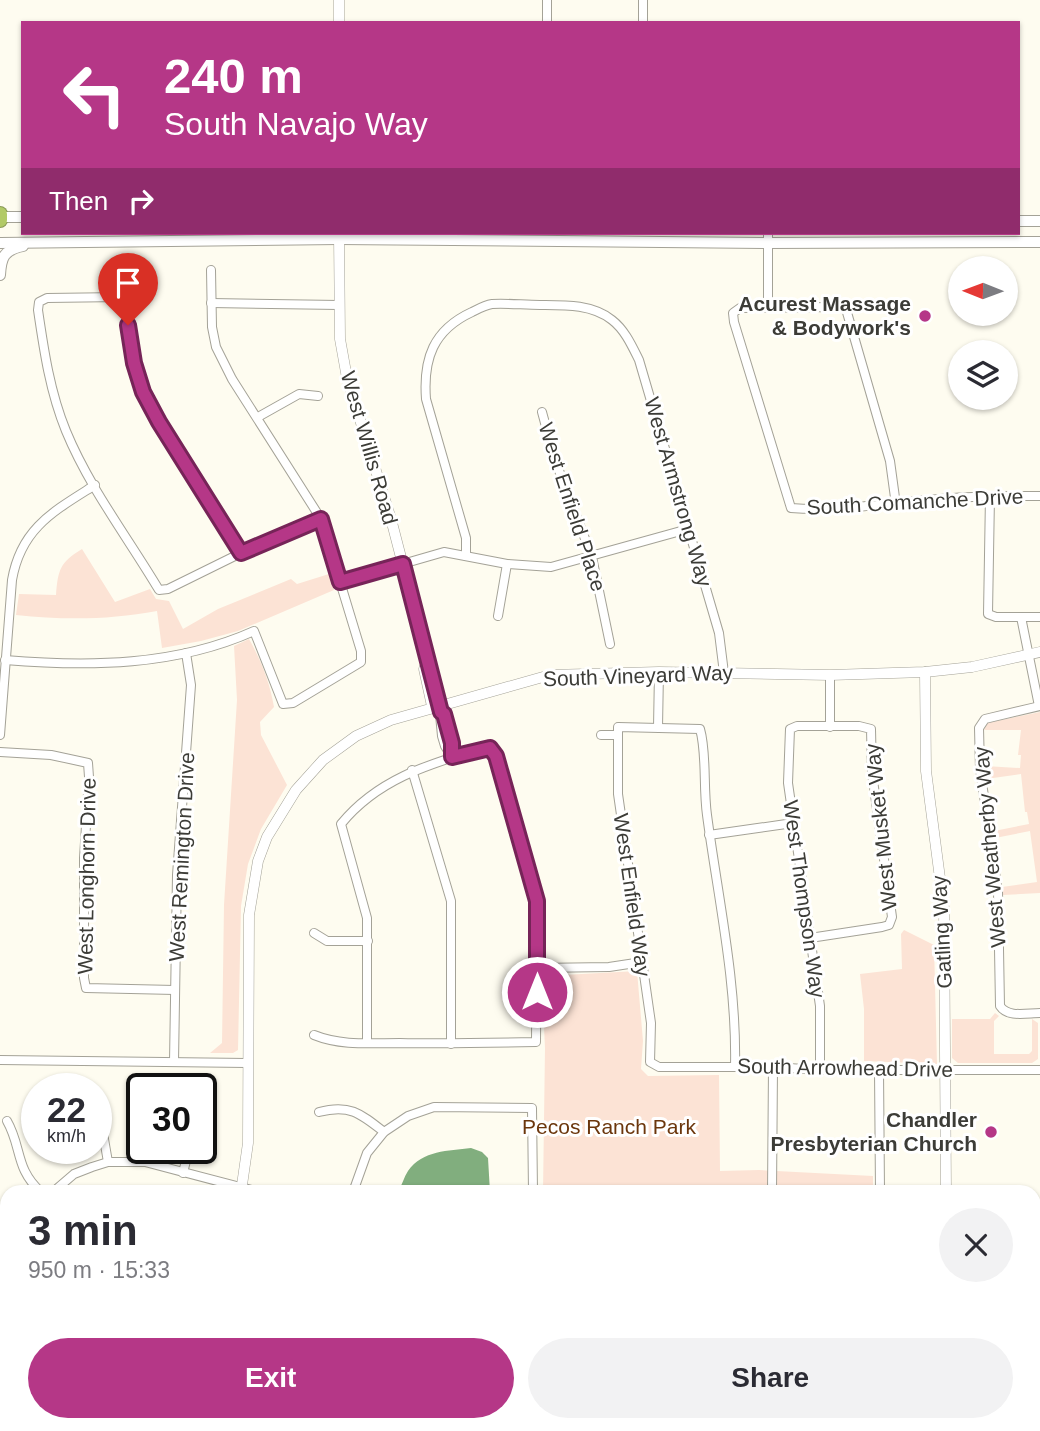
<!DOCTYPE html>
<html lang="en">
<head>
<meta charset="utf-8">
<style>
	:root { --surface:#fff; --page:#f2f2f3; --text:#2b2b33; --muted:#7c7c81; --accent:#b53787 }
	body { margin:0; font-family:Arial,sans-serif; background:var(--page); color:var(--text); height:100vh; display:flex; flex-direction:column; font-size:26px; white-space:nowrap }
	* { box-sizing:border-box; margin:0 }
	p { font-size:23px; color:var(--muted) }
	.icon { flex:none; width:38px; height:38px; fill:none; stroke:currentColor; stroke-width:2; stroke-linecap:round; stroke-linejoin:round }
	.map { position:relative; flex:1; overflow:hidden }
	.drawer { position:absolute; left:0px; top:1185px; width:1041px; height:247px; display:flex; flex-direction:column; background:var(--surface); border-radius:21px 21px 0 0; box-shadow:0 2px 5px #0004 }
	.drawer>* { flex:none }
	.hud { position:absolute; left:21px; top:21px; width:999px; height:214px; border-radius:0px; box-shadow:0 2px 5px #0004; background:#b53787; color:#fff; overflow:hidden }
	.needle { width:46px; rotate:271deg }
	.controls { position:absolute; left:948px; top:256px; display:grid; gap:14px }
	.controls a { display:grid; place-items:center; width:70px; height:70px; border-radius:50%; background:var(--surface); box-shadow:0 2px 5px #0004; font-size:35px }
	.speed { position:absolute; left:21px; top:1073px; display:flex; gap:14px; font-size:35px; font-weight:700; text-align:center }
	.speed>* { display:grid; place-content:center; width:91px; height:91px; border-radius:50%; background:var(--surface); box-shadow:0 2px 5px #0004; line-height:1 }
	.speed small { font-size:18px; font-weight:400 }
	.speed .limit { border:4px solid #111; border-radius:10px; background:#fff; color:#111 }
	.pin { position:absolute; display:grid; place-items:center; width:60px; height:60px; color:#fff; margin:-72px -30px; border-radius:50% 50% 50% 0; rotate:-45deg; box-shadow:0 0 7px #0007 }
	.pin .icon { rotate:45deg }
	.me { position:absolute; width:77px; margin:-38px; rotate:0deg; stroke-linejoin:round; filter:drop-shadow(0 0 5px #0008) }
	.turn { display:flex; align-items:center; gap:24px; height:147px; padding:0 28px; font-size:32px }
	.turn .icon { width:91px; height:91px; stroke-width:2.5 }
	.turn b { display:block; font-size:49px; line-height:60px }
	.then { display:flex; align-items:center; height:66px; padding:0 28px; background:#0003; gap:14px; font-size:26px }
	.round { display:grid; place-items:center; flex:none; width:74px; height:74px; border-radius:37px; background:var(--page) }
	.summary { display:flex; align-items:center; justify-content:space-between; height:119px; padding:0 28px }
	h1 { font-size:42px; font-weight:600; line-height:52px }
	.primary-button { display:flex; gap:14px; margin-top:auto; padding:14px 28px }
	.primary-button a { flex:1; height:80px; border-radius:42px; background:var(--accent); color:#fff; font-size:28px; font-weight:600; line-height:80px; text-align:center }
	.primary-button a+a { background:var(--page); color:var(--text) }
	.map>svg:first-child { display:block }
	.green { fill:#fce3d5 }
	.water { fill:#81ae7e }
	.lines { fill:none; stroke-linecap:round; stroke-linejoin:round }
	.minor-casing { stroke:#a4a297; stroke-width:10 }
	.tertiary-casing { stroke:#a4a297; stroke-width:11 }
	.secondary-casing { stroke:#a4a297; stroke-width:12 }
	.motorway-casing { stroke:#899856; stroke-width:16 }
	.minor { stroke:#fff; stroke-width:8 }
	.tertiary { stroke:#fff; stroke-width:10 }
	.secondary { stroke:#fff; stroke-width:10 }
	.motorway { stroke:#b2ca67; stroke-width:14 }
	.route-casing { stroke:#762458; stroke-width:18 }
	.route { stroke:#b53787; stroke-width:12 }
	.poi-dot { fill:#b53787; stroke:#fff; stroke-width:2.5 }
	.labels { text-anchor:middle; stroke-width:6; stroke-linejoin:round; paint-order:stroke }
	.poi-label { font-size:21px; font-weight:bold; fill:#3c3c37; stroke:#fff; text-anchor:end }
	.street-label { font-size:21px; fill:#3c3c37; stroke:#fff }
	.park-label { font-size:21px; fill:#6b360c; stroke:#fff }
</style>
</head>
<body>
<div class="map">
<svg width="1040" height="1431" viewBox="0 0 1040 1431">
	<rect width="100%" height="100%" fill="#fefcf0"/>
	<!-- green -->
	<g class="green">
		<path d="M82 549 115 602 150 589 156 599 169 601 183 629 218 609 291 579 297 584 329 574 334 590 238 631 201 641 162 648 157 611C109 620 64 620 16 615L19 594 56 595C58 570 60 562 82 549Z"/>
		<path d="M249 639C261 660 270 683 274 707L260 722 261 735 287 785 261 829 248 864 241 906 238 1050 233 1053H210L222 1043 224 905 237 700 234 646Z"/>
		<path d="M1040 712V893L1003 895 1002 887 1037 882 1030 831 995 838 994 831 1029 824 1027 812H1025L1021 774 986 779 985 766 1020 768 1021 755H1018L1021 730H984L987 723Z"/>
		<path d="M904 930 934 945 937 1064 864 1061V1009L860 974 902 969 901 934Z"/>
		<path d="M637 971 643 1041 641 1069 648 1076 719 1075 720 1171 759 1170 873 1176V1192H543L545 1048 542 983 545 976Z"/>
		<path d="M995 1013 999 1016 994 1021V1054H1029L1032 1051V1019L1038 1023V1059L1032 1063H958L952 1058V1019H990Z"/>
		<rect x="786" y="1425" width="99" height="6"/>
	</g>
	<!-- water -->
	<path class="water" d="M471 1148 482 1152 488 1158 490 1192H398C402 1185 404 1177 408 1171 423 1150 448 1151 471 1148Z"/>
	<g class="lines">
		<defs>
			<g id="minor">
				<path d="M547 23V0"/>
				<path d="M643 23V0"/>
				<path d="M768 233V308"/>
				<path d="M211 303 339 305"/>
				<path d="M542 412 555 460 592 557 610 644"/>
				<path d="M258 417 299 394 318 396"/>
				<path d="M990 496 988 614 996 617H1040"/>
				<path d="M896 505 890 461 846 309 836 307 740 308 733 313 734 322 791 508C846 512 899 501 953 498 982 496 1011 496 1040 496"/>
				<path d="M241 553 159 422 143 392 134 363 126 308 121 297 47 298 39 302 38 310C44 351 50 392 66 431 89 487 128 538 159 590L168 589 241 553 321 519"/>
				<path d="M466 556V538L426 399C423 359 433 330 472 312 478 309 485 305 492 304 507 303 524 305 540 305 564 305 592 304 612 320 625 330 632 346 639 360L719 633 724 673"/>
				<path d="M340 582 444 552 507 564 551 567 688 529"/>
				<path d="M498 616 507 564"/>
				<path d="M1021 617 1039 706"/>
				<path d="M5 660C90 667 176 666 254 631L283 704 293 703 361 662V651L321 519 232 379 216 347 212 327 211 270"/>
				<path d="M830 675V727"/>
				<path d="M439 704 442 736 445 746 452 757"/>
				<path d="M1040 706 985 719 979 728 980 769 998 892 1000 1006C1008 1018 1027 1013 1040 1013"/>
				<path d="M441 712 444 714 452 743V757"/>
				<path d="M658 727 659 672"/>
				<path d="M0 735 12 580C21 528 54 511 95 485"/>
				<path d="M601 735H618"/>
				<path d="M0 752 51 755 88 763 89 777 84 858V978L86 988 175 990"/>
				<path d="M412 770 451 901V1044"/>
				<path d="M709 835 793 823"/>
				<path d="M314 933 327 941H368"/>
				<path d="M810 938 882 927 889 925 892 917 872 773 871 729 859 726H797L790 729 788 783 820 1006V1070"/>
				<path d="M537 968 609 967 642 962"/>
				<path d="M314 1035C341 1046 371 1043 400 1043 445 1044 491 1043 536 1042L537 901 496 756 490 748 479 749C426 765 377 780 341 824L367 918V1043"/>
				<path d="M0 1060 247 1063"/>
				<path d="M174 1062 177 875 191 685 186 653"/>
				<path d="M735 1067C737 982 718 898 707 815 703 787 707 753 700 729L618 727V794L651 1023 650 1062 659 1067H773L820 1070H1040"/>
				<path d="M879 1070 880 1192"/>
				<path d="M96 1093 108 1162"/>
				<path d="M319 1112C349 1104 360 1113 384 1132"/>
				<path d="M7 1121C22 1147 15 1169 41 1192"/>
				<path d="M183 1173 189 1148"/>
				<path d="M53 1192 74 1174 92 1167 108 1162H145L259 1192"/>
				<path d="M353 1192 367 1153 384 1132 408 1116 434 1107 532 1108 533 1192"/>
				<path d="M772 1192 773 1067"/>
				<path d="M24 1424V1431"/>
				<path d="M427 1424 428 1431"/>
				<path d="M575 1424V1431"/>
				<path d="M125 1430 145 1424"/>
				<path d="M324 1431 330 1424"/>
				<path d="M659 1431V1424"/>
				<path d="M744 1431V1424"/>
				<path d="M892 1431V1424"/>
			</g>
			<g id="tertiary">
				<path d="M339 23V0"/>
				<path d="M339 233 340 339 347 378 391 519 439 704"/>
				<path d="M429 658 424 669 432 706"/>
				<path d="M925 672 926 771 944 909 946 1192"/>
				<path d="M241 1192 248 1143 249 915 258 861 267 837 296 790 323 760 356 736 391 720 550 675 659 672 830 675 925 672 972 667 1040 652"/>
				<path d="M255 1424 260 1431"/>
				<path d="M948 1424 949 1431"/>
			</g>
			<g id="secondary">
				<path d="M0 217H23"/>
				<path d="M1018 221H1040"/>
				<path d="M0 243 339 239 769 243 1040 242"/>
				<path d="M0 275C1 257 4 250 23 246"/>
			</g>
			<path id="motorway" d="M0 214V220"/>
		</defs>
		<!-- minor casing -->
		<use href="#minor" class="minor-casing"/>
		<!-- tertiary casing -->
		<use href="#tertiary" class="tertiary-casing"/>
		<!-- secondary casing -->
		<use href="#secondary" class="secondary-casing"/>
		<!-- motorway casing -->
		<use href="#motorway" class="motorway-casing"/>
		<!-- minor -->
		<use href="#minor" class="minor"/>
		<!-- tertiary -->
		<use href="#tertiary" class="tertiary"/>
		<!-- secondary -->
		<use href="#secondary" class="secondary"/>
		<!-- motorway -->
		<use href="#motorway" class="motorway"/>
	</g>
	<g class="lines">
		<defs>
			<path id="route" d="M128 325 134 363 143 392 159 422 241 553 321 519 340 582 403 564 441 712 444 714 452 743V757L490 748 496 756 537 901V992"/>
		</defs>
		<!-- route casing -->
		<use href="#route" class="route-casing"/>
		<!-- route -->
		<use href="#route" class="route"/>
	</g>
	<!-- markers -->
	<g class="poi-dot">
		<circle cx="925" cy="316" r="7"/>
		<circle cx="991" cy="1132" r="7"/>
	</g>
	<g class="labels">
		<!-- poi labels -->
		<g class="poi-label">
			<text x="911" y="311">Acurest Massage<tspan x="911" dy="24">&amp; Bodywork's</tspan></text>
			<text x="977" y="1127">Chandler<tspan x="977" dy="24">Presbyterian Church</tspan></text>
		</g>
		<!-- street labels -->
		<g class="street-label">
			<text transform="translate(369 448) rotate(74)" y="7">West Willis Road</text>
			<text transform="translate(678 492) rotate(74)" y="7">West Armstrong Way</text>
			<text transform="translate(915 502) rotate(-3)" y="7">South Comanche Drive</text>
			<text transform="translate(572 507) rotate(72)" y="7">West Enfield Place</text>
			<text transform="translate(638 676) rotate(-2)" y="7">South Vineyard Way</text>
			<text transform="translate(881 827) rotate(-96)" y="7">West Musket Way</text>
			<text transform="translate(990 847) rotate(-95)" y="7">West Weatherby Way</text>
			<text transform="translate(182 857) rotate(-87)" y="7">West Remington Drive</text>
			<text transform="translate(87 876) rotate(-89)" y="7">West Longhorn Drive</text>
			<text transform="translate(632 895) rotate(82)" y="7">West Enfield Way</text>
			<text transform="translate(804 899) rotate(82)" y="7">West Thompson Way</text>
			<text transform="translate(942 932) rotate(-93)" y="7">Gatling Way</text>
			<text transform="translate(845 1068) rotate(1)" y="7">South Arrowhead Drive</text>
		</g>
		<!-- park labels -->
		<g class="park-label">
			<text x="609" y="1134">Pecos Ranch Park</text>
		</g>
	</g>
</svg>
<div class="controls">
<a><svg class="needle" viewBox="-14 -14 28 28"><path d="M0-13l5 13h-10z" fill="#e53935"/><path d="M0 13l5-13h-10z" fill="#7c7c81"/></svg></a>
<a><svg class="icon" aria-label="layers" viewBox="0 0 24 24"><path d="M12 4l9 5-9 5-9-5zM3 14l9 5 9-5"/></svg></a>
</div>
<div class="speed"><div>22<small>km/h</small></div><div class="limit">30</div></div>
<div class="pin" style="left:128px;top:325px;background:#d93025"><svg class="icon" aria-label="arrive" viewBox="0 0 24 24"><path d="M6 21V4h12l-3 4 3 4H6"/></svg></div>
<svg class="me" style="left:537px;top:992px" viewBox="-20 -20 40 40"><circle r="17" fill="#b53787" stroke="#fff" stroke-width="3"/><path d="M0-11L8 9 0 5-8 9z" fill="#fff"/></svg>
<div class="hud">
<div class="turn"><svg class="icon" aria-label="left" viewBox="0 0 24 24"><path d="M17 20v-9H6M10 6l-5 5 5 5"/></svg><div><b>240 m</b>South Navajo Way</div></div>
<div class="then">Then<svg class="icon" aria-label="right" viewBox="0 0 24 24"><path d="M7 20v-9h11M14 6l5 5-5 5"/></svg></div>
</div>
<section class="drawer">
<div class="summary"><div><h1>3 min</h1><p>950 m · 15:33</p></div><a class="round"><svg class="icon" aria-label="close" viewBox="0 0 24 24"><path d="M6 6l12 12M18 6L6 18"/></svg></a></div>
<div class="primary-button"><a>Exit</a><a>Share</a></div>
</section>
</div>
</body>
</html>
